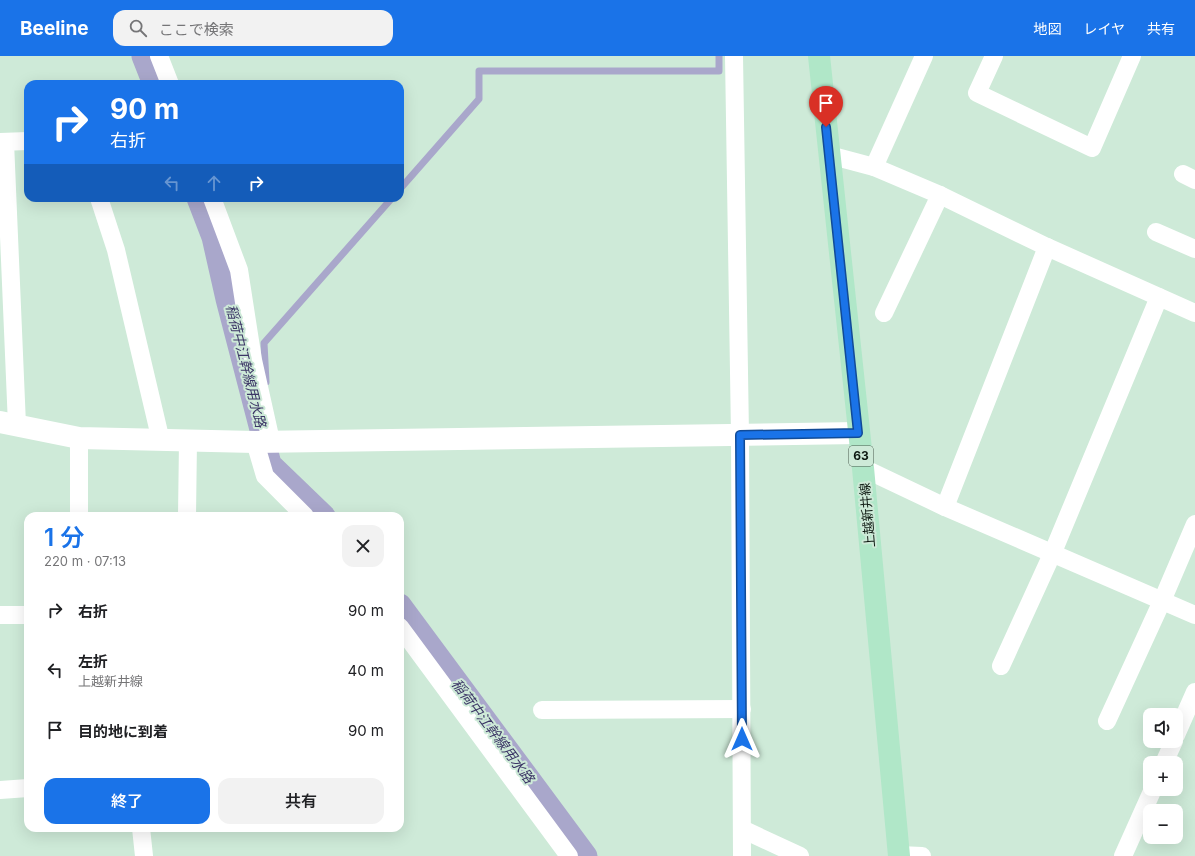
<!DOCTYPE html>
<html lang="ja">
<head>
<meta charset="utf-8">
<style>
	:root { --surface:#fff; --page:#f2f2f2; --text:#202124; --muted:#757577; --accent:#1a73e8 }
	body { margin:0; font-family:Inter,"Noto Sans JP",sans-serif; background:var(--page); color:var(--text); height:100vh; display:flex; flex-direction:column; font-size:15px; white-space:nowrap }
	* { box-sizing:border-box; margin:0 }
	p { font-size:13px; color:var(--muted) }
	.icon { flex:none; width:22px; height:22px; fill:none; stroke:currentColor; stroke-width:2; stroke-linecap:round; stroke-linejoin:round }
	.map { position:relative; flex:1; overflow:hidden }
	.sheet { position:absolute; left:24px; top:456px; width:380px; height:320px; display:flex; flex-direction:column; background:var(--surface); border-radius:12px; box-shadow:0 4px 16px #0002 }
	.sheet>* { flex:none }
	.top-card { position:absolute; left:24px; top:24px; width:380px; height:122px; border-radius:12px; box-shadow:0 4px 16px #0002; background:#1a73e8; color:#fff; overflow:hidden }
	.fabs { position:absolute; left:1143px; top:652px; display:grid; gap:8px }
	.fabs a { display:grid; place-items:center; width:40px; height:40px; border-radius:8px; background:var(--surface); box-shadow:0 4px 16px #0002; font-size:20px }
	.pin { position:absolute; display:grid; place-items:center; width:34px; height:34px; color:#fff; margin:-41px -17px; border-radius:50% 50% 50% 0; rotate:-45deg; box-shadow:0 0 4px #0007 }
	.pin .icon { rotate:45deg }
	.me { position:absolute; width:44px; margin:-22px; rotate:0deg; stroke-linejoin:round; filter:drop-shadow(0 0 3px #0008) }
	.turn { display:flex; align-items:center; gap:14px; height:84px; padding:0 20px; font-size:18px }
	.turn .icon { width:52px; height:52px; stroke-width:2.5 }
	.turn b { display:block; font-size:28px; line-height:34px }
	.lanes { display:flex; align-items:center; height:38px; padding:0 20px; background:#0003; justify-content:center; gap:20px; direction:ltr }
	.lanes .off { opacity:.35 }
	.round { display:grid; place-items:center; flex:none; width:42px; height:42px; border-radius:12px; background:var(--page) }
	.overview { display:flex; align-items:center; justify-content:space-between; height:68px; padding:0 20px }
	h1 { font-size:24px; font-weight:600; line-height:30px; color:var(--accent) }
	.primary-button { display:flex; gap:8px; margin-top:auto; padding:8px 20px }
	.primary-button a { flex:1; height:46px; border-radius:12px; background:var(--accent); color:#fff; font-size:16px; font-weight:600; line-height:46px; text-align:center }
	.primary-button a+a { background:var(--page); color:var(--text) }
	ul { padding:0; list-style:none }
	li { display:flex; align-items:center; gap:12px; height:60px; padding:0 20px }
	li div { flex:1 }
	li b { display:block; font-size:15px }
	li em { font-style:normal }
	header { display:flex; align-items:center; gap:24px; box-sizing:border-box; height:56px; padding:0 20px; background:var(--accent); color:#fff }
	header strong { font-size:19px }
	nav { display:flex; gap:22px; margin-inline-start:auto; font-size:14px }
	.search { width:280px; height:36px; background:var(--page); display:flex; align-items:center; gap:10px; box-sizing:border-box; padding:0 14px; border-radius:12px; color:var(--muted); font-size:15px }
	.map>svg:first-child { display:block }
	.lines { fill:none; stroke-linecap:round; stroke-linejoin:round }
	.stream { stroke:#a9a7cb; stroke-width:7 }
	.canal { stroke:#a9a7cb; stroke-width:23 }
	.minor { stroke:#fff; stroke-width:18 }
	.tertiary { stroke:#fff; stroke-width:22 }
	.primary { stroke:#b0e7c8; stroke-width:22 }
	.route-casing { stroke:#114b97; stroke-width:10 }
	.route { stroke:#1a73e8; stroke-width:7 }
	.labels { text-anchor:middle; stroke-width:4; stroke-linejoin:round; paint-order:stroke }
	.shield { fill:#ceead8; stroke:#48584d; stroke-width:1 }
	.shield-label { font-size:12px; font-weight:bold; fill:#0e1912 }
	.street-label { font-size:13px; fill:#0e1912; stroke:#ceead8 }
	.water-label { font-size:14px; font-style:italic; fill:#3c3666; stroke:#ceead8 }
</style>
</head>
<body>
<header>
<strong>Beeline</strong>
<div class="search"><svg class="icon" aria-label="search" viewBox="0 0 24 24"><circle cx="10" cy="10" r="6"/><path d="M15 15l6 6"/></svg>ここで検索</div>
<nav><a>地図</a><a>レイヤ</a><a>共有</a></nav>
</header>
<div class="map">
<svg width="1195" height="800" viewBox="0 0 1195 800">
	<rect width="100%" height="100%" fill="#ceead8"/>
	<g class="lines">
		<!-- stream -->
		<g class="stream">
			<path d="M400 133 479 43V15H719V0"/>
			<path d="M266 326 264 287 392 142"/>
			<path d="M269 388 270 408"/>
		</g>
		<!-- canal -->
		<g class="canal">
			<path d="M143 0 154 28"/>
			<path d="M198 142 213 181 227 243 270 408 324 460"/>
			<path d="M400 549 586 800"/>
		</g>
		<!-- minor -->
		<g class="minor">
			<path d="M159 0 170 28"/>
			<path d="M734 0 740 379 742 800"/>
			<path d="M994 0 977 37 1092 92 1132 0"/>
			<path d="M0 86 28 85"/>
			<path d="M5 86 17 369"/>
			<path d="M829 99 874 111 924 0"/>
			<path d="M874 111 940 139 1047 191 1195 257"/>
			<path d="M1183 118 1195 124"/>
			<path d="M99 142 116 194 161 385"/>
			<path d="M212 142 239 214 253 304 271 385"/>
			<path d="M1156 176 1195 193"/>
			<path d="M884 257 940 139"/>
			<path d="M79 382V460"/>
			<path d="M255 386 265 420 305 460"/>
			<path d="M863 412 945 451 1195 559"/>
			<path d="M945 451 1047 191"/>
			<path d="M187 460 188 385"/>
			<path d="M0 559H28"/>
			<path d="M400 571 569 800"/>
			<path d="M1001 610 1053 496 1159 241"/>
			<path d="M542 654 742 653"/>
			<path d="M1107 665 1162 545 1195 468"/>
			<path d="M1176 679 1195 636"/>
			<path d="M1164 707 1174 685"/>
			<path d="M0 734 28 732"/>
			<path d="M141 772 144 800"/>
			<path d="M742 773 800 800"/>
			<path d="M899 799 922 800"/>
			<path d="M1123 800 1153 733"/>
		</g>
		<!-- tertiary -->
		<path class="tertiary" d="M0 366 79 382 255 386 858 377"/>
		<!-- primary -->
		<path class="primary" d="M819 0 863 412 899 800"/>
	</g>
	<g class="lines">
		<defs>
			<path id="route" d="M742 683 740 379 858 377 826 71"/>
		</defs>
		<!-- route casing -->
		<use href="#route" class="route-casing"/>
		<!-- route -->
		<use href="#route" class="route"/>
	</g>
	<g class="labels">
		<!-- shield labels -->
		<rect class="shield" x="849" y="390" width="24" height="20" rx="3"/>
		<g class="shield-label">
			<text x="861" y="404">63</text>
		</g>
		<!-- street labels -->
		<g class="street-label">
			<text transform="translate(867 459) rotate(-95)" y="5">上越新井線</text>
		</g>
		<!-- water labels -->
		<g class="water-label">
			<text transform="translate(246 310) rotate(76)" y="5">稲荷中江幹線用水路</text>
			<text transform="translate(493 675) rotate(53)" y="5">稲荷中江幹線用水路</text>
		</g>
	</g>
</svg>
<div class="fabs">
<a><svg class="icon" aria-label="sound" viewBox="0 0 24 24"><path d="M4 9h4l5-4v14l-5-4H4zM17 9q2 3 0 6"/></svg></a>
<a>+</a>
<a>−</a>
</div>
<div class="pin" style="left:826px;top:71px;background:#d93025"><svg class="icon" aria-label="arrive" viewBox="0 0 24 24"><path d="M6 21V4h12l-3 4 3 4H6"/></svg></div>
<svg class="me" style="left:742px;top:683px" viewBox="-20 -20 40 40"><path d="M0-17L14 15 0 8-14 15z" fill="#1a73e8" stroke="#fff" stroke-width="4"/></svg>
<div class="top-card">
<div class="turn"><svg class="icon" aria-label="right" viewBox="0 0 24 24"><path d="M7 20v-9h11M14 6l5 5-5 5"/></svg><div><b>90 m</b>右折</div></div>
<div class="lanes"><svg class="icon off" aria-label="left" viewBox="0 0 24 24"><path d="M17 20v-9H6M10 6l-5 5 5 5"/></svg><svg class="icon off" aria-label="ahead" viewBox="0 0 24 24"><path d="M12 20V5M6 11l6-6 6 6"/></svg><svg class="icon" aria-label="right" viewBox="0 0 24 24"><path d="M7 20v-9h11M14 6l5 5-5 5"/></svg></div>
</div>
<section class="sheet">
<div class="overview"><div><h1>1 分</h1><p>220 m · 07:13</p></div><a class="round"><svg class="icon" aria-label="close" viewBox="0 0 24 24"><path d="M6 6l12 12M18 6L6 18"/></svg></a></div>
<ul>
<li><svg class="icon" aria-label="right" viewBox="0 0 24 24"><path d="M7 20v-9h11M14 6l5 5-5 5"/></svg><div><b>右折</b></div><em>90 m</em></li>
<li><svg class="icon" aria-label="left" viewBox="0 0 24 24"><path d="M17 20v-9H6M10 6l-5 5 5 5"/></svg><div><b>左折</b><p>上越新井線</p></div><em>40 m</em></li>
<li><svg class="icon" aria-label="arrive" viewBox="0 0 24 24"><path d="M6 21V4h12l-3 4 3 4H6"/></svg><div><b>目的地に到着</b></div><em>90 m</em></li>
</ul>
<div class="primary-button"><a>終了</a><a>共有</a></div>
</section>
</div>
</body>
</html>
